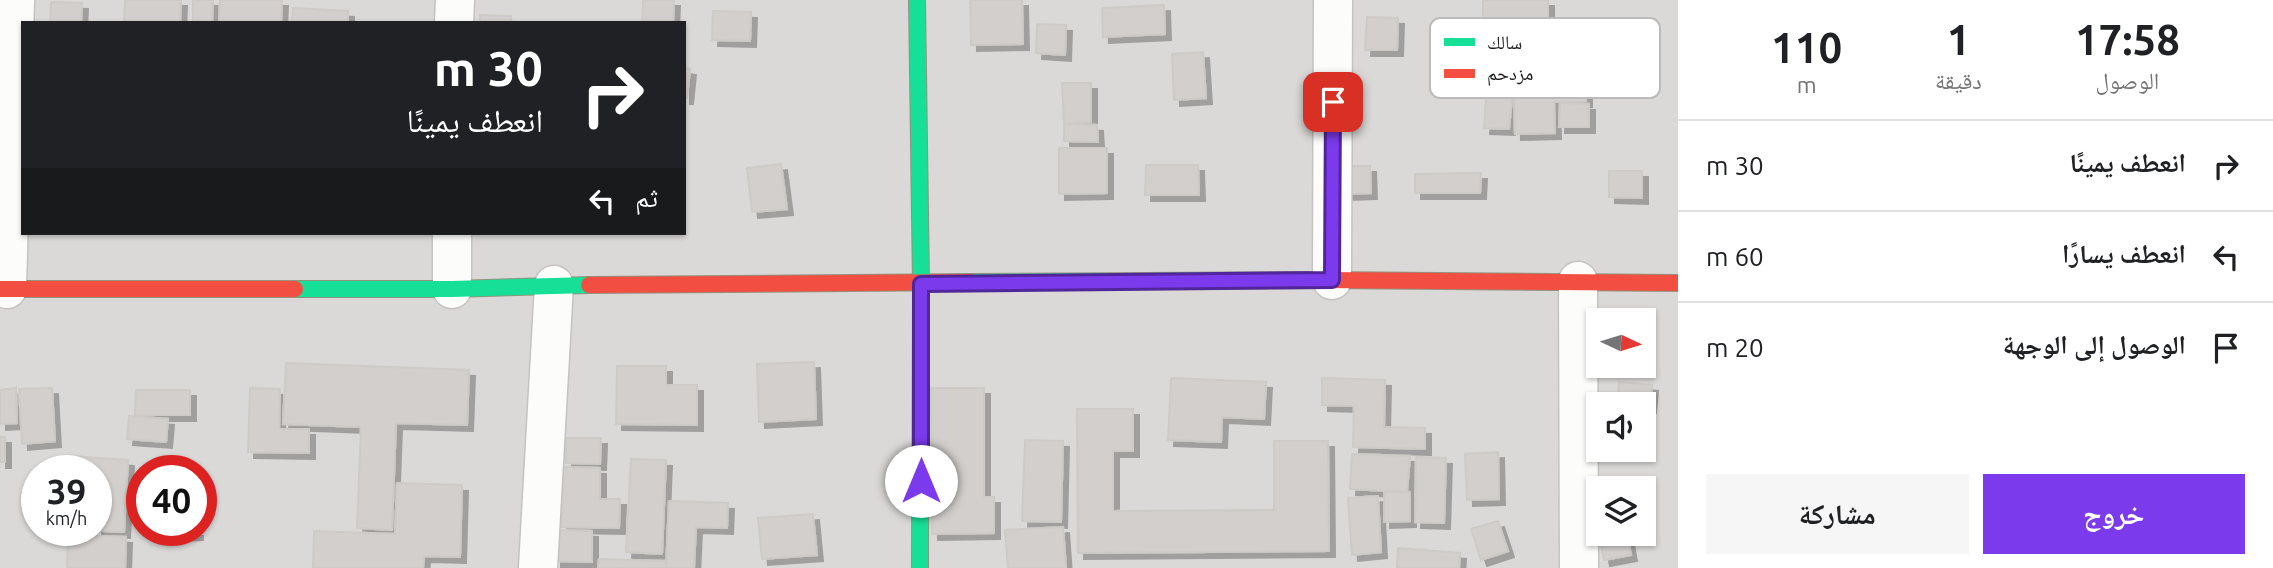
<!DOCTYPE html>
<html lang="ar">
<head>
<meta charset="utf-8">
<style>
	:root { --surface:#fff; --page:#f6f6f6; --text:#202124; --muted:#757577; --line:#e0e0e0; --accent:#7c3aed }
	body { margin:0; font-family:Ubuntu,"Noto Naskh Arabic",sans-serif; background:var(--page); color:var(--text); direction:rtl; height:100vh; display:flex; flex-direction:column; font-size:26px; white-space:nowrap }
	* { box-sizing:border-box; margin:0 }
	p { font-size:23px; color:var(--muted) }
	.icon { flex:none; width:38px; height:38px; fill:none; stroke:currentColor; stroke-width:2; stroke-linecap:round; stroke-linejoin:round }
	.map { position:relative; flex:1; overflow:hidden; direction:ltr }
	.sheet { display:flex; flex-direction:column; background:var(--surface); width:595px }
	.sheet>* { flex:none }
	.guide { position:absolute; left:21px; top:21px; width:665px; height:214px; border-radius:0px; box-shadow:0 2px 5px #0004; direction:rtl; background:#202124; color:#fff; overflow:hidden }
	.needle { width:46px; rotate:94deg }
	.tools { position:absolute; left:1586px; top:308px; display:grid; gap:14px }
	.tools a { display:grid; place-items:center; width:70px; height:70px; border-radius:0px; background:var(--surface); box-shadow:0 2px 5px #0004; font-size:35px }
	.speed { position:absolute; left:21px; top:455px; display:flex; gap:14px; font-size:35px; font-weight:700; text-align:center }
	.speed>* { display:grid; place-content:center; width:91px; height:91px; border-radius:50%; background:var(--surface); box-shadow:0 2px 5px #0004; line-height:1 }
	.speed small { font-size:18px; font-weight:400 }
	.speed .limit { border:10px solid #d22; background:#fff; color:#111 }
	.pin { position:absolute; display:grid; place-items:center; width:60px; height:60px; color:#fff; margin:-30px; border-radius:14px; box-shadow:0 4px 10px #0006 }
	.me { position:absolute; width:77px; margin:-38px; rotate:0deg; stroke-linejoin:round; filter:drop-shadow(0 0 5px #0008) }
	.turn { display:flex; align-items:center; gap:24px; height:147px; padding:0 28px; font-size:32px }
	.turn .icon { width:91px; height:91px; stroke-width:2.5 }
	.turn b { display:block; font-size:49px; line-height:60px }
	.then { display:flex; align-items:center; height:66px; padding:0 28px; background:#0003; gap:14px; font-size:26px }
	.eta { display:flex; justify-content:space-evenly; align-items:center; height:119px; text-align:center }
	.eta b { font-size:42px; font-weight:700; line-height:49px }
	.primary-button { display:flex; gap:14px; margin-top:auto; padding:14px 28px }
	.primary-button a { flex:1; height:80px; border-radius:0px; background:var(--accent); color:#fff; font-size:28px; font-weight:700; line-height:80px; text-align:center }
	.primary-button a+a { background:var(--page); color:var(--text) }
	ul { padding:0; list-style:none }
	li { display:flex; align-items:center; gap:21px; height:91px; padding:0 28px; border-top:2px solid var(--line) }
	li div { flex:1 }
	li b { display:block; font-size:26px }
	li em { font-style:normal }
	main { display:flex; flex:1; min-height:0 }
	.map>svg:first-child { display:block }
	.residential { fill:#dad9d7; fill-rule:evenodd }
	.building { fill:#d2cfcc; stroke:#cecbc7; stroke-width:2; filter:url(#shadow) }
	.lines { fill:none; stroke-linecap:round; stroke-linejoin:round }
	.street-casing { stroke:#c4c3c2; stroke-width:41 }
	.fast-casing { stroke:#92947e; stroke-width:18 }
	.jam-casing { stroke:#92947e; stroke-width:18 }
	.street { stroke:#fcfcfb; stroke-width:38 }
	.fast { stroke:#16e098; stroke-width:16 }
	.jam { stroke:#f24e42; stroke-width:16 }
	.route-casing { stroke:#51269a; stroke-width:18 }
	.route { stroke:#7c3aed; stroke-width:12 }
	.key { fill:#fff; stroke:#bbb; stroke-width:2 }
	.key-label { font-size:19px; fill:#1d1d1d }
</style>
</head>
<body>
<main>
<section class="sheet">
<div class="eta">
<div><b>17:58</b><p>الوصول</p></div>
<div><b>1</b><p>دقيقة</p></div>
<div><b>110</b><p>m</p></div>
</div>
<ul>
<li><svg class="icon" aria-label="right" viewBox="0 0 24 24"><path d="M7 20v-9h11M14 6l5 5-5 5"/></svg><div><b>انعطف يمينًا</b></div><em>30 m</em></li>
<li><svg class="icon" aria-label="left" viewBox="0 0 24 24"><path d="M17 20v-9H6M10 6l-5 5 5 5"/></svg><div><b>انعطف يسارًا</b></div><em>60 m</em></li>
<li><svg class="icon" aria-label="arrive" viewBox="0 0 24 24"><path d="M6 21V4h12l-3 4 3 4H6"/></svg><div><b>الوصول إلى الوجهة</b></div><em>20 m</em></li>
</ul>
<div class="primary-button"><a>خروج</a><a>مشاركة</a></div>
</section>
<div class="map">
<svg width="1678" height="568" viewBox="0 0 1678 568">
	<defs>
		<filter id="shadow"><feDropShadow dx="6" dy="6" stdDeviation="0" flood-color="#0004"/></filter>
	</defs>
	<rect width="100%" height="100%" fill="#ebe9e6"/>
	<!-- residential -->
	<path class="residential" d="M0 0H1678V568H0ZM23 23H684V233H23ZM1598 320H1643V366H1598ZM1598 404H1643V450H1598ZM37 471H96V530H37ZM142 471H201V530H142ZM1598 488H1643V534H1598Z"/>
	<!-- building -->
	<g class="building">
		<path d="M125 0H181L180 23 124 22Z"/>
		<path d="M193 0H213L212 23H193Z"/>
		<path d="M220 0H282L281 23H219Z"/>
		<path d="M643 0H674L673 23H642Z"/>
		<path d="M970 0H1022L1023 44 971 45Z"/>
		<path d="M1483 0H1548V27H1561L1562 54 1483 55Z"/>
		<path d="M51 2 82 3 81 23H50Z"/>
		<path d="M1164 5 1165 34 1103 37 1102 8Z"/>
		<path d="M293 8 348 11V23H292Z"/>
		<path d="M713 11 751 12 750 41 712 40Z"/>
		<path d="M480 15 511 16V23H480Z"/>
		<path d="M1367 17 1398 18 1397 50H1365Z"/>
		<path d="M1037 24 1066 25 1065 55 1036 53Z"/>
		<path d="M1454 26 1483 28 1480 55 1516 59 1509 129 1484 128 1487 83 1450 80Z"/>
		<path d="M1203 52 1206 98 1174 100 1172 54Z"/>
		<path d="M1562 54 1586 61V101L1554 102 1555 133 1515 134 1513 55Z"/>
		<path d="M684 68 690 69 687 98H684Z"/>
		<path d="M1062 83H1091V122L1064 124Z"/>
		<path d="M1560 103 1589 104V127H1559Z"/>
		<path d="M1064 124 1097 125 1098 142 1064 141Z"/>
		<path d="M1059 148H1107V193L1059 194Z"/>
		<path d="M781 164 787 209 752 212 747 168Z"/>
		<path d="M1146 165H1198L1199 195H1145Z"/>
		<path d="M1343 166H1370L1371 193 1343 194Z"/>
		<path d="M1609 171H1642V198L1609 197Z"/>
		<path d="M1481 173 1480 193H1415V174Z"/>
		<path d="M814 362 816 419 759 422 757 364Z"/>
		<path d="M286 363 469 370 467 425 396 423 392 530 357 528 361 427 283 424Z"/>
		<path d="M617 366H666V385H697V425L616 424Z"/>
		<path d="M1171 378 1266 382 1264 419 1222 417 1221 442 1168 440Z"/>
		<path d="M1322 378 1385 380 1384 427 1425 428V449L1353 447 1354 406 1322 405Z"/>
		<path d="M1619 382 1652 385 1650 407H1643V404H1617Z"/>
		<path d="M16 388 17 423 0 424V390Z"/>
		<path d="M52 388 55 441 22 444 19 389Z"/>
		<path d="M250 388 280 389 279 429H309V453L248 452Z"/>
		<path d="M931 388H984V497H994V533L932 534Z"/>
		<path d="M136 390H190V415H135Z"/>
		<path d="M1077 409H1133V451H1113V511L1274 510V441H1328L1329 551 1078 553Z"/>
		<path d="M129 416 168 419 166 442 127 439Z"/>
		<rect x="0" y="437" width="5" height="25"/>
		<path d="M566 438H601L600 464 566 463Z"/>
		<path d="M1025 440 1063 441 1061 522 1022 521Z"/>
		<path d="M1498 452 1499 499 1467 500 1465 454Z"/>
		<path d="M1352 454 1410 456 1407 492 1350 489Z"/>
		<path d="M69 456 128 460 124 532 83 530H96V471H69Z"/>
		<path d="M1416 457 1446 458 1444 523 1415 522Z"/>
		<path d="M631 459 666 460 662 554 626 552Z"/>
		<path d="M563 467 600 468V499H620L619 528 561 527Z"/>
		<path d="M397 483 462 485 460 557 424 556 423 568H313L314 531 395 534Z"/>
		<path d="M1384 492H1410V521L1384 522Z"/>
		<path d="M1378 496 1381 552 1352 555 1348 498Z"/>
		<path d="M669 501 728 503 727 528 696 527 694 568H666Z"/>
		<path d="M813 514 817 555 762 559 758 518Z"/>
		<path d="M1498 521 1508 551 1481 560 1471 529Z"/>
		<path d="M1063 527 1066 568H1008L1005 530Z"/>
		<path d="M153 530H197V534L153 536Z"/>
		<path d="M555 530 592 531V562L555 561Z"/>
		<path d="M1599 534H1627L1631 555 1604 560Z"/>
		<path d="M68 535 126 537 125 568H67Z"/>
		<path d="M1398 548 1460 553 1459 568H1397Z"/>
		<path d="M599 559 666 561V568H598Z"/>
	</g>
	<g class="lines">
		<defs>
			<g id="street">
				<path d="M454 23 455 0"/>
				<path d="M1332 280 1333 0"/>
				<path d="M1578 281 1579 568"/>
				<path d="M7 289 15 0"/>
				<path d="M452 289V233"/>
				<path d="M538 568 554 285"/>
			</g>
			<g id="fast">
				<path d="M917 0 921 284 920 568"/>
				<path d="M971 282 1324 280"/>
				<path d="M295 289H452L589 285"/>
			</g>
			<g id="jam">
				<path d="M1324 280 1678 283"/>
				<path d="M589 285 971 282"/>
				<path d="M0 289H295"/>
			</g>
		</defs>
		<!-- street casing -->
		<use href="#street" class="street-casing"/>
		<!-- fast casing -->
		<use href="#fast" class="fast-casing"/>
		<!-- jam casing -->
		<use href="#jam" class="jam-casing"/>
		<!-- street -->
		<use href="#street" class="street"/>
		<!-- fast -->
		<use href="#fast" class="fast"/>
		<!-- jam -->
		<use href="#jam" class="jam"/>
	</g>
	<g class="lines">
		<defs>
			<path id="route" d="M921 481V284L1332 280 1333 102"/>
		</defs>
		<!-- route casing -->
		<use href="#route" class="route-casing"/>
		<!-- route -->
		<use href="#route" class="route"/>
	</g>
	<!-- legend -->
	<rect x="1430" y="18" width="230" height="80" rx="10" class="key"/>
	<rect x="1444" y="38" width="31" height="8" fill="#16e098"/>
	<rect x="1444" y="69" width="31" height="9" fill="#f24e42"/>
	<g class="key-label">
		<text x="1487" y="49">سالك</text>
		<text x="1487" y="80">مزدحم</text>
	</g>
</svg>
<div class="tools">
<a><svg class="needle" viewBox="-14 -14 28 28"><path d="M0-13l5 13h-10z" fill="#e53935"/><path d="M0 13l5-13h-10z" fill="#757577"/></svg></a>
<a><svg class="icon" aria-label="sound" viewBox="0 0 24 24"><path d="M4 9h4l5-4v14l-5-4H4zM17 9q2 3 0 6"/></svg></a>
<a><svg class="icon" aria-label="layers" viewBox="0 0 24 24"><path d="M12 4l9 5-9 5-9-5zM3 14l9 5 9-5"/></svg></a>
</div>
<div class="speed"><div>39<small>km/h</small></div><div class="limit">40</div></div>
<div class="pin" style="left:1333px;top:102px;background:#d93025"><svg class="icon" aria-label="arrive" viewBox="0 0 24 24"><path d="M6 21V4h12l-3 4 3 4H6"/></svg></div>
<svg class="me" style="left:921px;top:481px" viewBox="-20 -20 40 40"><circle r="19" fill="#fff"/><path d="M0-13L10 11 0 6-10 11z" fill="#7c3aed"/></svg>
<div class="guide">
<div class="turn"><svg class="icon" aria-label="right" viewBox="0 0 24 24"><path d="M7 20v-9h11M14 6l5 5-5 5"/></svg><div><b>30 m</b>انعطف يمينًا</div></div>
<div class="then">ثم<svg class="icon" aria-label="left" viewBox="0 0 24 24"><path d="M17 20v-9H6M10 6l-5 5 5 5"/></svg></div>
</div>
</div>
</main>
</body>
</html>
